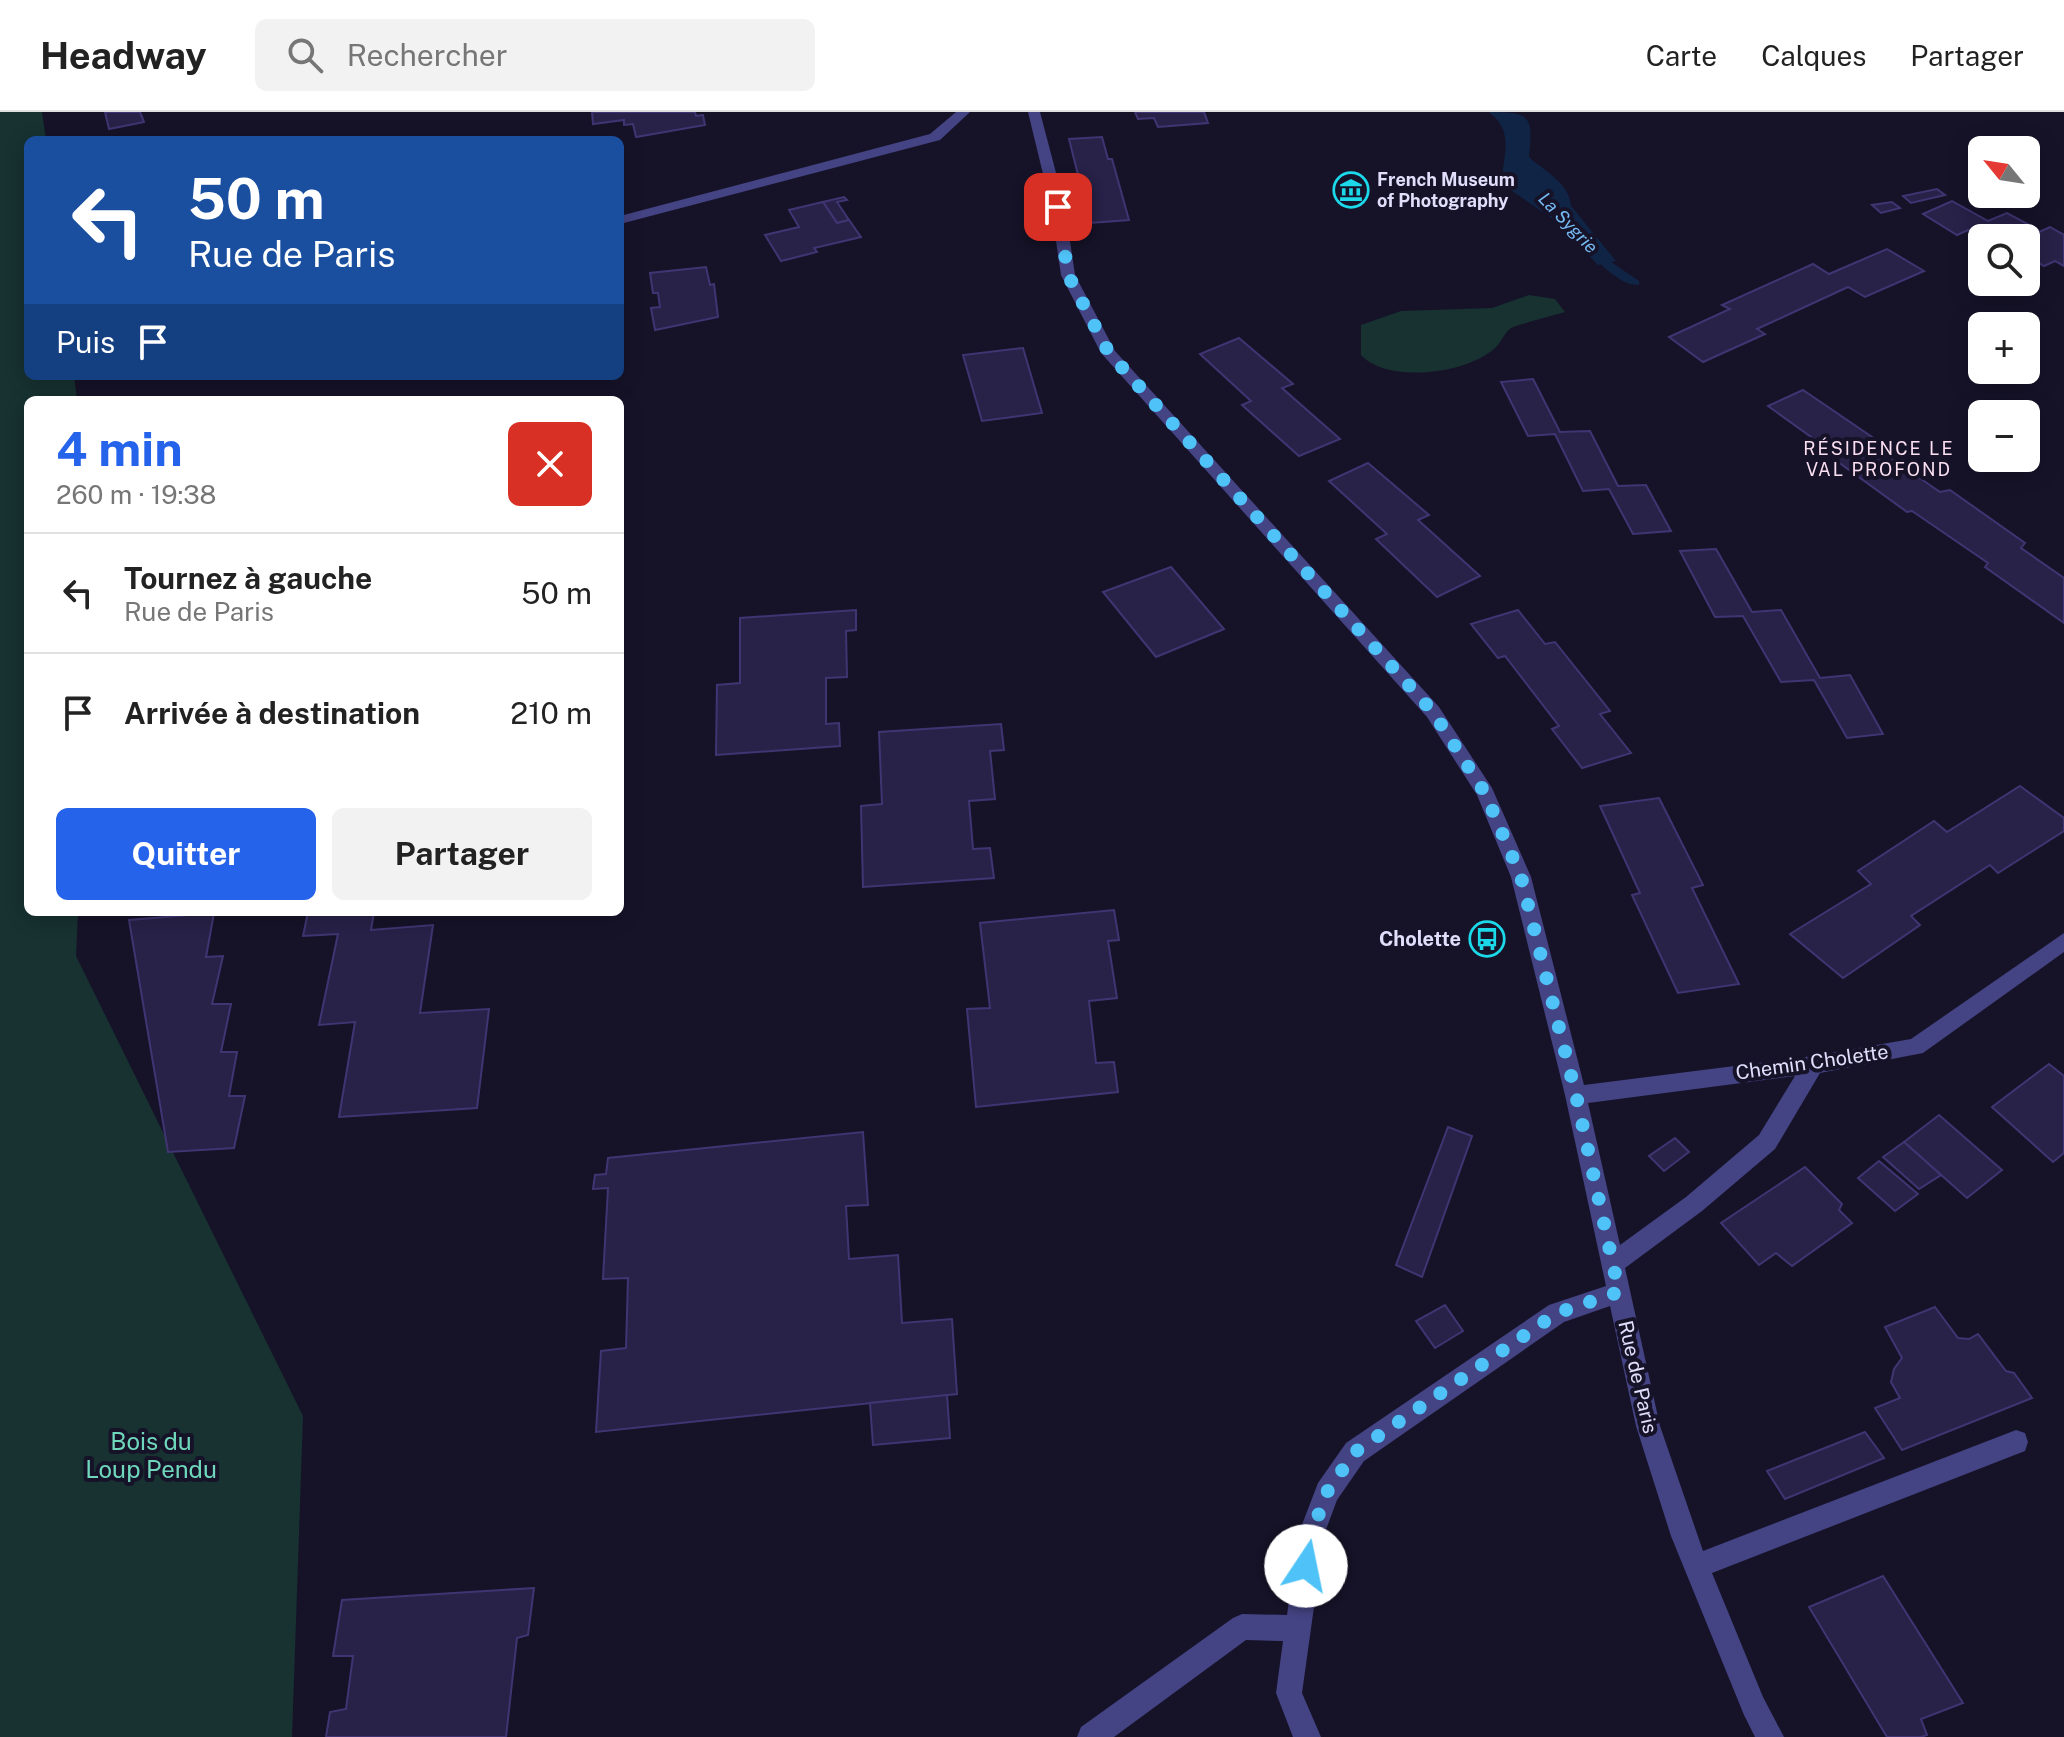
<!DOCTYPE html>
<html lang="fr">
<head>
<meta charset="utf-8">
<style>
	:root { --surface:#fff; --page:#f2f2f2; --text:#222; --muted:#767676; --line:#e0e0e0; --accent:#2563eb }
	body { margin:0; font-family:"Public Sans",sans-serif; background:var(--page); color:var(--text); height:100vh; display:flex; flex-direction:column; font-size:30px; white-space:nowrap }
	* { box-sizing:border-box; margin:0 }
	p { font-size:26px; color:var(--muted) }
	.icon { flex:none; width:44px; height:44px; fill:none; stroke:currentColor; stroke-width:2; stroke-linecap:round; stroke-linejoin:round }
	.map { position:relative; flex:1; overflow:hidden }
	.panel { position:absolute; left:24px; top:284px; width:600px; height:520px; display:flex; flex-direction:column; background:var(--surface); border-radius:12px; box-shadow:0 4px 20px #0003 }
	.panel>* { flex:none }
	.banner { position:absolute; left:24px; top:24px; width:600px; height:244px; border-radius:12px; box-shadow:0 4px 20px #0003; background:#1a4fa0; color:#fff; overflow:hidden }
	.needle { width:52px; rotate:300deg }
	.fabs { position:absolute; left:1968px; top:24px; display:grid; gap:16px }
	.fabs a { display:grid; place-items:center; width:72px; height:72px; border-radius:12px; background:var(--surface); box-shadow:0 4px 20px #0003; font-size:40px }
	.pin { position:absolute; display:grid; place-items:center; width:68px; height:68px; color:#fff; margin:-34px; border-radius:16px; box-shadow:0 4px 12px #0006 }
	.me { position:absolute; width:88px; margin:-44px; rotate:11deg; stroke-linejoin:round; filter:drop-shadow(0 0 6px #0008) }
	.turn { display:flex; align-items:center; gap:28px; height:168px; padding:0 32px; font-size:36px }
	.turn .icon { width:104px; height:104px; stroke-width:2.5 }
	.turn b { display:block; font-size:56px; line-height:68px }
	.then { display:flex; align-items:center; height:76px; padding:0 32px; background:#0003; gap:16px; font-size:30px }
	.round { display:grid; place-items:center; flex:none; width:84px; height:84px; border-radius:12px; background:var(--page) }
	.head { display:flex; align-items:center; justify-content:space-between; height:136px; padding:0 32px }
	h1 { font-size:48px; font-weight:700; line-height:60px; color:var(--accent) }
	.button { display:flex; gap:16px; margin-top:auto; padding:16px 32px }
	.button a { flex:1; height:92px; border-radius:12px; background:var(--accent); color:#fff; font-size:32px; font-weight:700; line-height:92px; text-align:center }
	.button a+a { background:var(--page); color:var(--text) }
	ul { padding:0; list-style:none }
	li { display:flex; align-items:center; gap:24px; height:120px; padding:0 32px; border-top:2px solid var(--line) }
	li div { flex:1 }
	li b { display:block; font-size:30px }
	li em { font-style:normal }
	header { display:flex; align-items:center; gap:48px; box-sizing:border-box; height:112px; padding:0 40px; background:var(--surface); border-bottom:2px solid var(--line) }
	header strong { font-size:38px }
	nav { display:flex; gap:44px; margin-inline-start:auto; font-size:28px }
	.search { width:560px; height:72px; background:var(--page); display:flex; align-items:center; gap:20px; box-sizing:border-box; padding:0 28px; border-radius:12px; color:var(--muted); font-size:30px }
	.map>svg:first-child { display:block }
	.green { fill:#173231 }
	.water { fill:#102445 }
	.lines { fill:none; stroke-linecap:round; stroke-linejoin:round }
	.stream { fill:#102445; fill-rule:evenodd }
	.building { fill:#282148; stroke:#403572; stroke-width:2 }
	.minor { fill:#444383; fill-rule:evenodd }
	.route { stroke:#4fc3f7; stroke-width:14; stroke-dasharray:0 25.2 }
	.labels { text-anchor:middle; stroke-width:8; stroke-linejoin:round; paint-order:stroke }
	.far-poi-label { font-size:18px; font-weight:bold; fill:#e1defc; stroke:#161329; text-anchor:start }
	.far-water-label { font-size:18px; font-style:italic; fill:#75baf2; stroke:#161329 }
	.far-neighbourhood-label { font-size:18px; letter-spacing:2px; fill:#fce0f2; stroke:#161329 }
	.poi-label { font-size:20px; font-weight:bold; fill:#e1defc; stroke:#161329; text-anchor:end }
	.street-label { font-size:20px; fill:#e1defc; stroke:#161329 }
	.near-park-label { font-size:24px; fill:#6fd7bb; stroke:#161329 }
</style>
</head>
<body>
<header>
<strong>Headway</strong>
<div class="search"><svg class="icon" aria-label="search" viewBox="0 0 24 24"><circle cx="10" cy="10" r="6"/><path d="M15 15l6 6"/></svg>Rechercher</div>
<nav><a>Carte</a><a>Calques</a><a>Partager</a></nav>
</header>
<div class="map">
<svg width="2064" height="1625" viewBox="0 0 2064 1625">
	<rect width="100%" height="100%" fill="#161329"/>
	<!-- green -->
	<g class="green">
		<path d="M0 0H42L46 28H28V264H74L77 288H28V800H78L76 844 303 1304 292 1625H0Z"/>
		<path d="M1529 183 1555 187 1565 200C1555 203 1516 213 1511 216 1504 221 1501 231 1495 236 1467 262 1388 272 1361 243V213L1401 199 1492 196Z"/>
	</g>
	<!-- water -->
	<path class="water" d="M1489 0C1531 0 1533 4 1529 45 1545 60 1569 70 1571 94L1616 149 1598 153 1560 112 1502 72C1502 44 1516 21 1489 0Z"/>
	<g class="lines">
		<!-- stream -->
		<path class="stream" d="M1588 135H1596L1611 150 1639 169V173C1621 174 1600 152 1588 139Z"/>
	</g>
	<!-- building -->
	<g class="building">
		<path d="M105 0H140L144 10 109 17Z"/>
		<path d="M592 0H695L696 4 703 3 705 13 636 25 633 12 624 13V8L593 12Z"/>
		<path d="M1135 0H1204L1208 11 1158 15 1154 6 1138 7Z"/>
		<path d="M1102 25 1108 47H1112L1129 108 1090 111 1069 27Z"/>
		<path d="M1937 77 1945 83 1911 91 1903 84Z"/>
		<path d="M844 85 847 88 837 90 849 108 837 111 823 90Z"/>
		<path d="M1952 89 1988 109 2007 101 2035 116 2025 121 2030 124 2050 115 2064 123V154L2055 149 2044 154 2026 143V126H1982L1968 118 1957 123 1923 102Z"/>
		<path d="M823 90 837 111 849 108 861 125 814 136 817 140 781 149 765 123 799 115 789 98Z"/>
		<path d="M1892 90 1900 96 1881 101 1872 93Z"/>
		<path d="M1887 137 1924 159 1865 185 1848 175 1757 217 1765 222 1703 250 1669 225 1730 197 1722 193 1813 152 1829 162Z"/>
		<path d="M706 155 710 173 714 172 718 205 655 218 651 196 660 195 658 181H653L650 161Z"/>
		<path d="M1239 226 1293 272 1282 276 1340 327 1299 344 1242 293 1251 289 1200 242Z"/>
		<path d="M1023 236 1042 301 982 309 963 243Z"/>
		<path d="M1533 267 1560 320 1590 319 1618 374 1646 373 1671 419 1633 422 1609 377 1583 379 1555 322 1528 324 1501 270Z"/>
		<path d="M1803 278 1875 327 1869 331 1940 380 1950 378 2025 431 2021 436 2064 466V511L1985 455 1988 451 1912 399 1907 400 1834 347 1839 345 1768 294Z"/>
		<path d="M1368 351 1429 403 1418 408 1480 464 1437 485 1376 427 1387 422 1329 369Z"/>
		<path d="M1716 437 1752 500 1781 498 1820 566 1850 563 1883 622 1847 626 1814 568 1781 570 1743 504 1715 505 1680 439Z"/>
		<path d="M1171 455 1224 517 1156 545 1103 480Z"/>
		<path d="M856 498V518L846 519 847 565 826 566V612L839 611 840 634 716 643 717 573 740 571V506Z"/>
		<path d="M1518 498 1545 532 1555 530 1610 599 1600 602 1631 641 1582 656 1552 617 1559 614 1505 544 1498 546 1471 512Z"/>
		<path d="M1001 612 1004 638 990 639 995 687 969 689 973 737 990 736 994 766 863 775 861 694 882 692 879 620Z"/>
		<path d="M2020 674 2064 706V719L1998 761 1990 753 1911 804 1920 813 1843 866 1790 822 1871 772 1858 759 1934 709 1947 720Z"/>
		<path d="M1659 686 1703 773 1692 776 1739 872 1678 881 1632 783 1640 781 1600 694Z"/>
		<path d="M1114 798 1119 828 1108 829 1117 886 1089 889 1096 951 1114 950 1118 980 976 995 967 897 990 896 980 811Z"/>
		<path d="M308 800H374L371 818 433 813 420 901 489 897 477 996 339 1005 355 910 319 913 338 822 303 824Z"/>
		<path d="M214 801 206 845 223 844 212 892H231L221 940H237L229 984H245L234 1036 168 1040 129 808Z"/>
		<path d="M2049 952 2064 964V1041L2053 1050 1992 995Z"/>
		<path d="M1939 1003 2002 1058 1967 1086 1904 1030Z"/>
		<path d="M1448 1015 1472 1024 1422 1165 1396 1153Z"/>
		<path d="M863 1020 868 1093 846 1094 849 1147 898 1143 902 1211 952 1207 957 1282 596 1320 601 1239 626 1236 628 1166 603 1167 608 1076 593 1077 595 1063 606 1062 608 1046Z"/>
		<path d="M1675 1026 1689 1040 1664 1059 1649 1044Z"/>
		<path d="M1904 1030 1941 1063 1919 1077 1883 1045Z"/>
		<path d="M1879 1049 1918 1082 1895 1099 1858 1066Z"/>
		<path d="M1805 1055 1842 1092 1839 1098 1852 1111 1792 1154 1776 1141 1759 1153 1721 1111Z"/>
		<path d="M1445 1193 1463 1219 1435 1236 1416 1209Z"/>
		<path d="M1935 1195 1958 1226 1969 1227 1978 1222 2006 1259 2014 1261 2032 1286 1902 1338 1875 1296 1900 1286 1891 1270 1894 1257 1902 1246 1885 1215Z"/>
		<path d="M947 1283 950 1326 873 1333 870 1291Z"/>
		<path d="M1865 1320 1884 1346 1785 1387 1767 1359Z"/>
		<path d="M1883 1464 1963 1591 1921 1607 1927 1623 1921 1625H1887L1809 1495Z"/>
		<path d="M534 1476 528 1523 517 1526 506 1625H326L330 1600 346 1597 353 1544H333L342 1488Z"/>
	</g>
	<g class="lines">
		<!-- minor -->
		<g class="minor">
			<path d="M956 0H970L940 28 620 112V104L930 22Z"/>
			<path d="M1028 0H1040L1065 95 1075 163 1115 239 1439 595 1492 676 1531 765 1584 973 1813 944 1911 927 2064 821V840L1923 941 1820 961 1775 1037 1702 1099 1625 1156 1660 1314 1703 1439 2016 1318 2025 1321 2028 1330 2025 1339 1712 1461 1763 1585 1784 1625H1755L1744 1603 1671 1424 1636 1314 1610 1194 1564 1210 1364 1349 1337 1388 1324 1423 1302 1581 1321 1625H1293L1276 1581 1283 1529 1246 1528 1114 1625H1077L1081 1615 1233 1506 1242 1502 1287 1503 1298 1423 1318 1371 1346 1331 1549 1193 1606 1174 1565 983 1511 765 1477 683 1427 605 1101 241 1061 163 1051 95ZM1795 964 1759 1023 1686 1085 1620 1133 1588 991Z"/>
		</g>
	</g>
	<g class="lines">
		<!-- route -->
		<path class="route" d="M1058 95 1068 163 1109 241 1433 600 1485 681 1521 765 1576 983 1619 1180 1557 1201 1355 1340 1327 1380 1311 1423 1306 1454"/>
	</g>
	<!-- icons -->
	<defs>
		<symbol id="museum-ring" viewBox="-11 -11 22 22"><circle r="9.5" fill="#161329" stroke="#1cd9ea" stroke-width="1.5"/><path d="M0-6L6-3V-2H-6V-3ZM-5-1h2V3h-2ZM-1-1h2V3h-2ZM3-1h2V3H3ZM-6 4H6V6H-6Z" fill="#1cd9ea"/></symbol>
		<symbol id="bus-ring" viewBox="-11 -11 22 22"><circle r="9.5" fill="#161329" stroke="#1cd9ea" stroke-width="1.5"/><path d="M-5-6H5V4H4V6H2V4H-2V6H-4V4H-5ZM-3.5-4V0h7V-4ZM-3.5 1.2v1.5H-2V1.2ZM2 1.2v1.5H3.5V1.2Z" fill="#1cd9ea"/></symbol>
	</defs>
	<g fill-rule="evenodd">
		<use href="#museum-ring" x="1331" y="58" width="40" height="40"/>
		<use href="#bus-ring" x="1467" y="807" width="40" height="40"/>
	</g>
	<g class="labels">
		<!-- far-poi labels -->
		<g class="far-poi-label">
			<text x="1377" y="74">French Museum<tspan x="1377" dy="21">of Photography</tspan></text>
		</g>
		<!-- far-water labels -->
		<g class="far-water-label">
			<text transform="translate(1568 111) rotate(46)" y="6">La Sygrie</text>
		</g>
		<!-- far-neighbourhood labels -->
		<g class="far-neighbourhood-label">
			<text x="1879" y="343">RÉSIDENCE LE<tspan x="1879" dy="21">VAL PROFOND</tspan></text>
		</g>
		<!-- poi labels -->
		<g class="poi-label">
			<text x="1461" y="834">Cholette</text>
		</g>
		<!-- street labels -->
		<g class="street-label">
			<text transform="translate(1812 950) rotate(-8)" y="7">Chemin Cholette</text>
			<text transform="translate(1638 1265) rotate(77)" y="7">Rue de Paris</text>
		</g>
		<!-- near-park labels -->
		<g class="near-park-label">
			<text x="151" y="1338">Bois du<tspan x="151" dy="28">Loup Pendu</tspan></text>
		</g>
	</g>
</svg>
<div class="fabs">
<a><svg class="needle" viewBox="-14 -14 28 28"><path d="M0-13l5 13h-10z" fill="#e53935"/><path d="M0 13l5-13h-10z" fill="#767676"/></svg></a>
<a><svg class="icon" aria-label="search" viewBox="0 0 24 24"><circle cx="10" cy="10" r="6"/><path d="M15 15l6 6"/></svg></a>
<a>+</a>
<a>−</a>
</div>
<div class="pin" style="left:1058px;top:95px;background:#d93025"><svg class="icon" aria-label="arrive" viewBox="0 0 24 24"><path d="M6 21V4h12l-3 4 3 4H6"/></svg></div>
<svg class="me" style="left:1306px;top:1454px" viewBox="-20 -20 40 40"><circle r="19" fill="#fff"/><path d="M0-13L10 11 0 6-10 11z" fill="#4fc3f7"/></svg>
<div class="banner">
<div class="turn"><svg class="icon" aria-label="left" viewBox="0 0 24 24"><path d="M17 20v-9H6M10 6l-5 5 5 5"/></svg><div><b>50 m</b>Rue de Paris</div></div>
<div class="then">Puis<svg class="icon" aria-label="arrive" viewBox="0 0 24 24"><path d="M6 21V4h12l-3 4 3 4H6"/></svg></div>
</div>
<section class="panel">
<div class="head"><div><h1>4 min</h1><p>260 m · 19:38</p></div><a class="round" style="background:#d93025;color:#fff"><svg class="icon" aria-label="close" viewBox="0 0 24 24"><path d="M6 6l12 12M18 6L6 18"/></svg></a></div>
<ul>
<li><svg class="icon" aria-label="left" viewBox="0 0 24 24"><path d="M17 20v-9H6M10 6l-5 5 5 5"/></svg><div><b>Tournez à gauche</b><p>Rue de Paris</p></div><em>50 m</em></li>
<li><svg class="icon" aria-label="arrive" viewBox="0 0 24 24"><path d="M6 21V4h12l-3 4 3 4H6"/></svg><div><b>Arrivée à destination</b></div><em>210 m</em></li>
</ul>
<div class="button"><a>Quitter</a><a>Partager</a></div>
</section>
</div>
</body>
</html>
